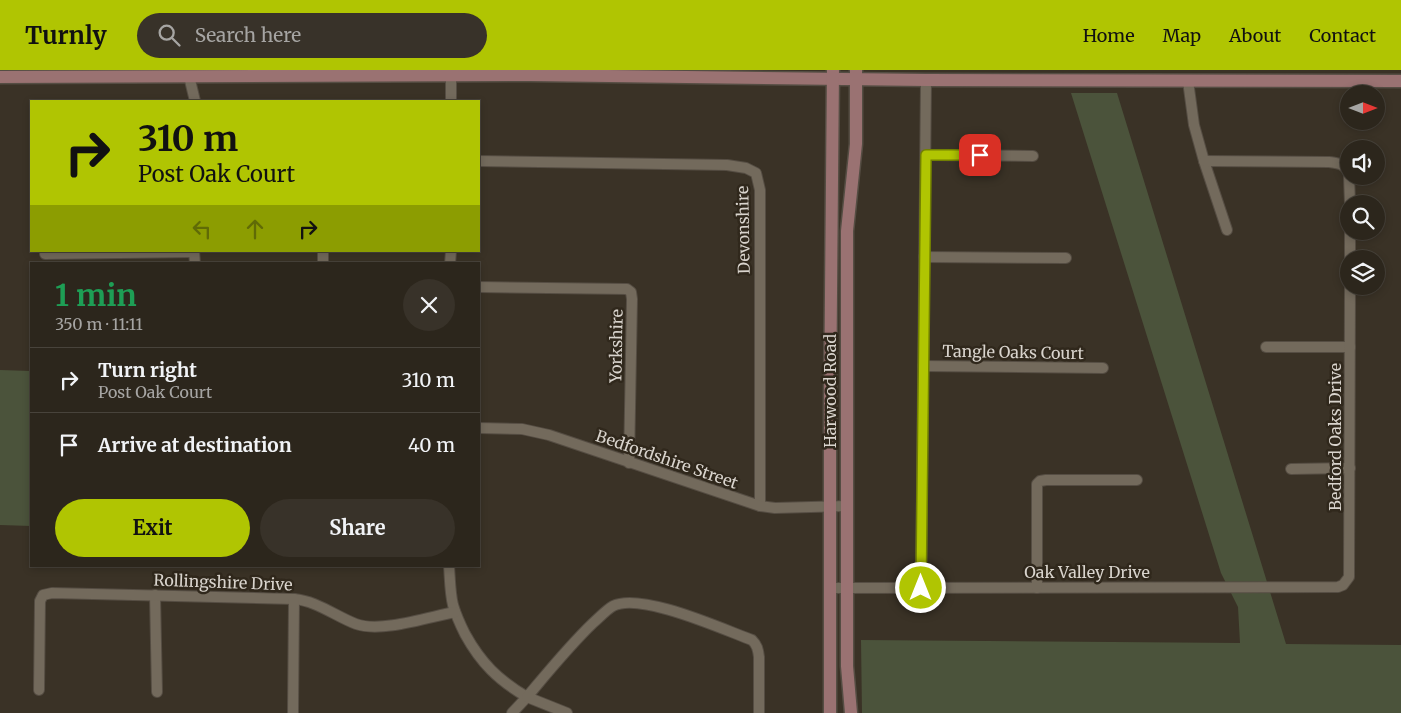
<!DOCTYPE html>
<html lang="en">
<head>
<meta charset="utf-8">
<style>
	:root { --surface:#2c261c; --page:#383229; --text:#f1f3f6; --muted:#a6a5a3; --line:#48433b; --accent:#b0c502 }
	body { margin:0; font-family:Merriweather,serif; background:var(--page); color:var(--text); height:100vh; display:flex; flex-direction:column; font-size:19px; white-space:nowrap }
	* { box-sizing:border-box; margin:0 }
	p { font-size:16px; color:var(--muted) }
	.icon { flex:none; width:28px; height:28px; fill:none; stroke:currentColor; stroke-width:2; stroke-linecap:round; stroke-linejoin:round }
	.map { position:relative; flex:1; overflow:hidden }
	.panel { position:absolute; left:30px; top:192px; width:450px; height:305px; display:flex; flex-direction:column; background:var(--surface); border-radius:0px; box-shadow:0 2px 8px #0003,0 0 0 1px var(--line) }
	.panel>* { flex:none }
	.guide { position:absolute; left:30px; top:30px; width:450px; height:152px; border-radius:0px; box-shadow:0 2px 8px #0003,0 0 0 1px var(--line); background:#b0c502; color:#111; overflow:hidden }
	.needle { width:32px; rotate:90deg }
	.buttons { position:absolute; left:1340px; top:15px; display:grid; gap:10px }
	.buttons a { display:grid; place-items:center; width:45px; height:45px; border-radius:50%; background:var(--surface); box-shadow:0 2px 8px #0003,0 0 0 1px var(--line); font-size:25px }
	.pin { position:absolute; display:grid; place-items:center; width:42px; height:42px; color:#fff; margin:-21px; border-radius:10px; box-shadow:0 2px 8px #0006 }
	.me { position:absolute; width:55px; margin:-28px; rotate:0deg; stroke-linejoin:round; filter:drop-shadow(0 0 4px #0008) }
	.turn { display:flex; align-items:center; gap:18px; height:105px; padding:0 25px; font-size:22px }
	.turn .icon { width:65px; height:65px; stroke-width:2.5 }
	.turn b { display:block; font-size:35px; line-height:42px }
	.lanes { display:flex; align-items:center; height:48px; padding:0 25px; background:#0003; justify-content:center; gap:25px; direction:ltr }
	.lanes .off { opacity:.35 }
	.round { display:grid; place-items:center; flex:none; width:52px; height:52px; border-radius:26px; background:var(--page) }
	.headline { display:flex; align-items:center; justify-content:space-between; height:85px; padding:0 25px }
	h1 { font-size:30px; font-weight:700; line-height:38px; color:#1e9e55 }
	.action { display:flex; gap:10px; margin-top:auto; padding:10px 25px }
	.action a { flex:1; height:58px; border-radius:30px; background:var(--accent); color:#111; font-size:20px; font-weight:700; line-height:58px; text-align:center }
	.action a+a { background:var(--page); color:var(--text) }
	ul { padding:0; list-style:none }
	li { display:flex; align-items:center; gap:15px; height:65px; padding:0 25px; border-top:1px solid var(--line) }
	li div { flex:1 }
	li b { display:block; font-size:19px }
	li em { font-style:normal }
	header { display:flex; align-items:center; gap:30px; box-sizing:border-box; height:70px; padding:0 25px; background:var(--accent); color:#111 }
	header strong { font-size:24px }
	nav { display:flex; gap:28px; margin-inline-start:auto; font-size:18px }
	.search { width:350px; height:45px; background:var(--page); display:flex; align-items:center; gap:12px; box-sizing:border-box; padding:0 18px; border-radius:28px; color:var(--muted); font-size:19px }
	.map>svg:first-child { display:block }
	.green { fill:#4b533b }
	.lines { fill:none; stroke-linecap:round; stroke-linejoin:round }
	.minor-casing { stroke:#554d43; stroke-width:12 }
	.secondary-casing { stroke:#554d43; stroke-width:15 }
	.minor { stroke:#736a5c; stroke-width:10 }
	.secondary { stroke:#9a7272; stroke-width:12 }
	.route-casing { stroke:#728001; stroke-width:12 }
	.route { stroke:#b0c502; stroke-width:9 }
	.labels { text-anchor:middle; stroke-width:5; stroke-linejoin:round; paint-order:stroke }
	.street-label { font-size:16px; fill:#d9d4cd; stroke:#30281c }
</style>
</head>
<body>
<header>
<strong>Turnly</strong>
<div class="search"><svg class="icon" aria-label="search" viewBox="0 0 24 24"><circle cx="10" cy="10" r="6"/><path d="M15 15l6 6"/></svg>Search here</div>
<nav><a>Home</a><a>Map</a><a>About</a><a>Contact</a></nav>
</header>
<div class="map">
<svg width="1401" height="643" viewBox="0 0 1401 643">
	<rect width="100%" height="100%" fill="#3a3226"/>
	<!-- green -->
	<g class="green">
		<path d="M1071 23H1117L1286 574 1401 575V643H862L861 570 1240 573 1238 537 1221 503Z"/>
		<path d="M0 300 31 301V456L0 455Z"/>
	</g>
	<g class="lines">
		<defs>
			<g id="minor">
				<path d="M451 5V31"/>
				<path d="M189 6 195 31"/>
				<path d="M1188 11 1194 55 1204 91 1227 160"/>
				<path d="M926 85 1033 86"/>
				<path d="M479 91 727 95 746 98 756 103 760 120V436"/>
				<path d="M1204 91 1329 92C1338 93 1345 94 1349 103"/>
				<path d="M1349 106 1350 134"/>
				<path d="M1350 161V189"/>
				<path d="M194 181 195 194"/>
				<path d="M45 184 194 182"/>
				<path d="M924 187 1066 188"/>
				<path d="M323 194V181"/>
				<path d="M450 194 451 181"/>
				<path d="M479 217 627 219 631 222 632 229 629 393"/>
				<path d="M1266 277H1350"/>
				<path d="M923 296 1103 298"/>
				<path d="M479 358 522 359 549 365 760 436 775 438 847 436"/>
				<path d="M1291 399 1350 398"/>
				<path d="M449 496C450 509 450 523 453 535 456 545 460 554 465 564 481 593 498 610 527 627L512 643"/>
				<path d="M830 518 1338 517 1343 515 1349 507 1350 216"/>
				<path d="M921 518 926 10"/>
				<path d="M1037 518V414L1040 411 1046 410H1137"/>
				<path d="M155 525 157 622"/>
				<path d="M39 620 40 531 43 525 52 523 294 529C317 531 335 546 356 554 381 563 429 547 455 542"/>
				<path d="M293 643 294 529"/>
				<path d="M567 643 527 627C548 602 569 576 593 553 599 548 606 540 613 536 641 522 722 559 752 570 757 575 758 579 759 587V643"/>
			</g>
			<g id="secondary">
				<path d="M0 7 530 5 926 10 1401 11"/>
				<path d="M830 643V335L833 0"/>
				<path d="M851 643 847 596V161L856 74V0"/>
			</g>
		</defs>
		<!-- minor casing -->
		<use href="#minor" class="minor-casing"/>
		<!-- secondary casing -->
		<use href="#secondary" class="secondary-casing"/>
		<!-- minor -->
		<use href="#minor" class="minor"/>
		<!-- secondary -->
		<use href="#secondary" class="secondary"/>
	</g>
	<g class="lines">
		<defs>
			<path id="route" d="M921 518 926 85H980"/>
		</defs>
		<!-- route casing -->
		<use href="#route" class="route-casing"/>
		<!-- route -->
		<use href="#route" class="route"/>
	</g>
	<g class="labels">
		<!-- street labels -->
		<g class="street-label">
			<text transform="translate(743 160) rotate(-91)" y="6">Devonshire</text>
			<text transform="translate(616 276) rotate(-89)" y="6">Yorkshire</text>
			<text transform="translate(1013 282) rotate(1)" y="6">Tangle Oaks Court</text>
			<text transform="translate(830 321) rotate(-90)" y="6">Harwood Road</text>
			<text transform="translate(1335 367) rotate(-90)" y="6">Bedford Oaks Drive</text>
			<text transform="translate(667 389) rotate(19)" y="6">Bedfordshire Street</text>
			<text x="1087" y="508">Oak Valley Drive</text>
			<text transform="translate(223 512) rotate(2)" y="6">Rollingshire Drive</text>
		</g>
	</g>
</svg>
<div class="buttons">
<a><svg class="needle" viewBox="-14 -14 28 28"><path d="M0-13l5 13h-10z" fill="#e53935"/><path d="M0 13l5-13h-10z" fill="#a6a5a3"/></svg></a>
<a><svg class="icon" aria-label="sound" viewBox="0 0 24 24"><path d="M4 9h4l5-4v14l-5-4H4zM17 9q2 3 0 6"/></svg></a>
<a><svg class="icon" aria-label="search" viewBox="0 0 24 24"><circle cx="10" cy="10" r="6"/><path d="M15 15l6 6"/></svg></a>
<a><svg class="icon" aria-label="layers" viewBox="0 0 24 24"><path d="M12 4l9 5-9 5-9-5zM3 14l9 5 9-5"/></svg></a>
</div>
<div class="pin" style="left:980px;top:85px;background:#d93025"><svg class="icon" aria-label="arrive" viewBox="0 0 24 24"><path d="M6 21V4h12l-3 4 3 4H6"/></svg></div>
<svg class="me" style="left:921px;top:518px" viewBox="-20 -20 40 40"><circle r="17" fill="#b0c502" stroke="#fff" stroke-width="3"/><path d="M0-11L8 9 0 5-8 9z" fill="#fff"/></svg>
<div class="guide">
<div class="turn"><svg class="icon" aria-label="right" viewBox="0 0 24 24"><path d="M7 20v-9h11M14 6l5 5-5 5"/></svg><div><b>310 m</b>Post Oak Court</div></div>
<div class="lanes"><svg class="icon off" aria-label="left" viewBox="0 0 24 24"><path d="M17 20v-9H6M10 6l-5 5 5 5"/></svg><svg class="icon off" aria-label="ahead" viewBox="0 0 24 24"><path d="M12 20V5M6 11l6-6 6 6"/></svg><svg class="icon" aria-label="right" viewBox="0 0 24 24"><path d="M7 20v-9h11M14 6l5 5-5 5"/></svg></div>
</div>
<section class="panel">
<div class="headline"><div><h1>1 min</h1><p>350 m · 11:11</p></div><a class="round"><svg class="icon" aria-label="close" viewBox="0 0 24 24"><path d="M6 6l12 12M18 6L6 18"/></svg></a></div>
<ul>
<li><svg class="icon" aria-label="right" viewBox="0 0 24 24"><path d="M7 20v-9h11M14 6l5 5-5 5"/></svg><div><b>Turn right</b><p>Post Oak Court</p></div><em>310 m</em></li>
<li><svg class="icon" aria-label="arrive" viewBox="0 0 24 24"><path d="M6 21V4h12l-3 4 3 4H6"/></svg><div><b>Arrive at destination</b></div><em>40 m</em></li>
</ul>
<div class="action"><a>Exit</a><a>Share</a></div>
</section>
</div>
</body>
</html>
